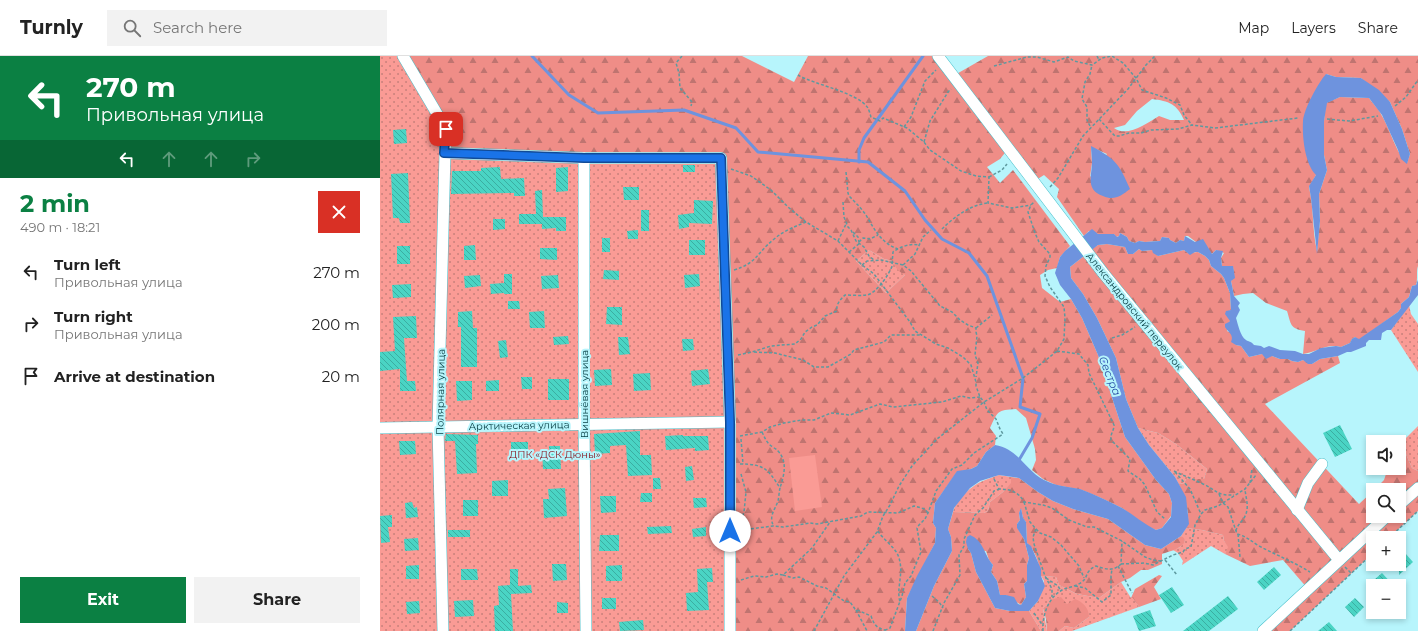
<!DOCTYPE html>
<html lang="en">
<head>
<meta charset="utf-8">
<style>
	:root { --surface:#fff; --page:#f2f2f2; --text:#222; --muted:#767676; --line:#e0e0e0; --accent:#0b8043 }
	body { margin:0; font-family:Montserrat,sans-serif; background:var(--page); color:var(--text); height:100vh; display:flex; flex-direction:column; font-size:15px; white-space:nowrap }
	* { box-sizing:border-box; margin:0 }
	p { font-size:13px; color:var(--muted) }
	.icon { flex:none; width:22px; height:22px; fill:none; stroke:currentColor; stroke-width:2; stroke-linecap:round; stroke-linejoin:round }
	.map { position:relative; flex:1; overflow:hidden }
	.drawer { display:flex; flex-direction:column; background:var(--surface); width:380px }
	.drawer>* { flex:none }
	.banner { background:#0b8043; color:#fff; overflow:hidden }
	.controls { position:absolute; left:986px; top:379px; display:grid; gap:8px }
	.controls a { display:grid; place-items:center; width:40px; height:40px; border-radius:0px; background:var(--surface); box-shadow:0 2px 6px #0003; font-size:20px }
	.pin { position:absolute; display:grid; place-items:center; width:34px; height:34px; color:#fff; margin:-17px; border-radius:8px; box-shadow:0 2px 6px #0006 }
	.me { position:absolute; width:44px; margin:-22px; rotate:0deg; stroke-linejoin:round; filter:drop-shadow(0 0 3px #0008) }
	.turn { display:flex; align-items:center; gap:14px; height:84px; padding:0 20px; font-size:18px }
	.turn .icon { width:52px; height:52px; stroke-width:2.5 }
	.turn b { display:block; font-size:28px; line-height:34px }
	.lanes { display:flex; align-items:center; height:38px; padding:0 20px; background:#0003; justify-content:center; gap:20px; direction:ltr }
	.lanes .off { opacity:.35 }
	.round { display:grid; place-items:center; flex:none; width:42px; height:42px; border-radius:0px; background:var(--page) }
	.head { display:flex; align-items:center; justify-content:space-between; height:68px; padding:0 20px }
	h1 { font-size:24px; font-weight:700; line-height:30px; color:var(--accent) }
	.cta { display:flex; gap:8px; margin-top:auto; padding:8px 20px }
	.cta a { flex:1; height:46px; border-radius:0px; background:var(--accent); color:#fff; font-size:16px; font-weight:700; line-height:46px; text-align:center }
	.cta a+a { background:var(--page); color:var(--text) }
	ul { padding:0; list-style:none }
	li { display:flex; align-items:center; gap:12px; height:52px; padding:0 20px }
	li div { flex:1 }
	li b { display:block; font-size:15px }
	li em { font-style:normal }
	header { display:flex; align-items:center; gap:24px; box-sizing:border-box; height:56px; padding:0 20px; background:var(--surface); border-bottom:1px solid var(--line) }
	header strong { font-size:19px }
	nav { display:flex; gap:22px; margin-inline-start:auto; font-size:14px }
	.search { width:280px; height:36px; background:var(--page); display:flex; align-items:center; gap:10px; box-sizing:border-box; padding:0 14px; border-radius:0px; color:var(--muted); font-size:15px }
	main { display:flex; flex:1; min-height:0 }
	.map>svg:first-child { display:block }
	.grass { fill:url(#grass-dots) }
	.forest { fill:url(#forest-firs); fill-rule:evenodd }
	.park { fill:#fa9b95 }
	.water { fill:#6e93de }
	.lines { fill:none; stroke-linecap:round; stroke-linejoin:round }
	.stream { stroke:#6e93de; stroke-width:3 }
	.building { fill:url(#building-back-hatch) }
	.minor-casing { stroke:#48bfca; stroke-width:12 }
	.path { stroke:#5e999f; stroke-width:1.5; stroke-dasharray:3 2; stroke-linecap:butt }
	.minor { stroke:#fff; stroke-width:11 }
	.route-casing { stroke:#114b97; stroke-width:10 }
	.route { stroke:#1a73e8; stroke-width:7 }
	.labels { text-anchor:middle; stroke-width:4; stroke-linejoin:round; paint-order:stroke }
	.street-label { font-size:10px; fill:#043b40; stroke:#b7f5fc }
	.park-label { font-size:10px; fill:#86101b; stroke:#b7f5fc }
	.water-label { font-size:11px; font-style:italic; fill:#254ba4; stroke:#b7f5fc }
</style>
</head>
<body>
<header>
<strong>Turnly</strong>
<div class="search"><svg class="icon" aria-label="search" viewBox="0 0 24 24"><circle cx="10" cy="10" r="6"/><path d="M15 15l6 6"/></svg>Search here</div>
<nav><a>Map</a><a>Layers</a><a>Share</a></nav>
</header>
<main>
<section class="drawer">
<div class="banner">
<div class="turn"><svg class="icon" aria-label="left" viewBox="0 0 24 24"><path d="M17 20v-9H6M10 6l-5 5 5 5"/></svg><div><b>270 m</b>Привольная улица</div></div>
<div class="lanes"><svg class="icon" aria-label="left" viewBox="0 0 24 24"><path d="M17 20v-9H6M10 6l-5 5 5 5"/></svg><svg class="icon off" aria-label="ahead" viewBox="0 0 24 24"><path d="M12 20V5M6 11l6-6 6 6"/></svg><svg class="icon off" aria-label="ahead" viewBox="0 0 24 24"><path d="M12 20V5M6 11l6-6 6 6"/></svg><svg class="icon off" aria-label="right" viewBox="0 0 24 24"><path d="M7 20v-9h11M14 6l5 5-5 5"/></svg></div>
</div>
<div class="head"><div><h1>2 min</h1><p>490 m · 18:21</p></div><a class="round" style="background:#d93025;color:#fff"><svg class="icon" aria-label="close" viewBox="0 0 24 24"><path d="M6 6l12 12M18 6L6 18"/></svg></a></div>
<ul>
<li><svg class="icon" aria-label="left" viewBox="0 0 24 24"><path d="M17 20v-9H6M10 6l-5 5 5 5"/></svg><div><b>Turn left</b><p>Привольная улица</p></div><em>270 m</em></li>
<li><svg class="icon" aria-label="right" viewBox="0 0 24 24"><path d="M7 20v-9h11M14 6l5 5-5 5"/></svg><div><b>Turn right</b><p>Привольная улица</p></div><em>200 m</em></li>
<li><svg class="icon" aria-label="arrive" viewBox="0 0 24 24"><path d="M6 21V4h12l-3 4 3 4H6"/></svg><div><b>Arrive at destination</b></div><em>20 m</em></li>
</ul>
<div class="cta"><a>Exit</a><a>Share</a></div>
</section>
<div class="map">
<svg width="1038" height="575" viewBox="0 0 1038 575">
	<defs>
		<pattern id="grass-dots" width="8" height="8" patternUnits="userSpaceOnUse"><rect width="8" height="8" fill="#fa9b95"/><path d="M2 2h.1M6 6h.1" fill="none" stroke="#c8807b" stroke-width="1.8" stroke-linecap="round"/></pattern>
		<pattern id="forest-firs" width="22" height="20" patternUnits="userSpaceOnUse"><rect width="22" height="20" fill="#ef8d87"/><path d="M5 1l3.5 6h-7zM16 11l3.5 6h-7z" fill="#bf7470"/></pattern>
		<pattern id="building-back-hatch" width="6" height="6" patternUnits="userSpaceOnUse"><rect width="6" height="6" fill="#4ad4c4"/><path d="M-1 5l2 2M0 0l6 6M5-1l2 2" fill="none" stroke="#3bada1"/></pattern>
	</defs>
	<rect width="100%" height="100%" fill="#b7f5fc"/>
	<!-- grass -->
	<g class="grass">
		<path d="M0 0H23L341 102 351 575H0Z"/>
		<path d="M489 194 504 203 513 205 525 219 506 237 476 205Z"/>
		<path d="M1029 249 1031 258 1038 268V316L1011 274Z"/>
		<path d="M1038 370V415L1032 412 1025 396 1019 393V389Z"/>
		<path d="M758 372 778 377 796 388 827 413 824 423H806L804 428 798 427 795 421 769 389Z"/>
		<path d="M619 419 631 421 632 427 623 436 610 446 608 455 604 457 573 456C574 450 578 447 581 442 593 428 601 425 619 419Z"/>
		<path d="M806 472 822 474 843 479 844 485 849 491 845 498 831 490 802 509 803 505 798 497 793 494 800 491 805 485 801 480Z"/>
		<path d="M661 520 676 521 679 529 697 538 719 542 741 526 751 542 753 541 759 551 692 575H679L685 570 694 572 709 561 687 548 670 544 667 549 663 552 667 575H661L649 555 658 545 664 525Z"/>
	</g>
	<!-- forest -->
	<g class="forest">
		<path d="M23 0H362L414 26 428 0H558L573 20 608 0H1038V210C1036 215 1038 222 1036 229L1032 230 1029 241 1021 248V252L1018 256 979 284 975 281 972 283 970 287 961 291C947 287 935 297 923 298L925 275C910 273 911 268 907 255L886 247 873 237 863 238 854 240 851 225 854 219 853 211 842 210 841 202 844 197 836 194 832 198 808 180H805L804 185 800 184 796 187 790 184 789 182 782 181 780 185 765 186 759 185 755 187 749 185 747 181 740 177 739 180 736 181 734 178H718L709 175 704 180 677 141 679 133 664 119 653 126 628 93 620 103 607 111 620 127 633 114 690 190 680 201 677 212 668 214 660 219 662 232 680 246 691 243 702 262 718 299 745 381 776 424 789 438 792 447 791 460 782 472 776 474 767 470 742 452 719 441 702 434 676 429 663 423 652 414 656 404 655 393 646 362 636 353C617 354 618 355 610 372L616 380 615 389 606 396 597 410 591 413 577 416 555 447 553 467 556 472 555 487 527 542 525 575H351L341 103 67 97 66 73ZM946 18 956 21 981 22 1010 46 1022 73 1030 98 1027 107C1017 99 1010 73 1002 60 999 53 993 48 989 42L960 41 946 47 944 65V99L947 114 939 138 940 165 937 195C932 174 934 152 929 131L936 119ZM772 43C789 45 797 48 804 64H790L779 60C767 67 747 82 734 72L745 69 757 55ZM711 91 727 98 710 121 712 107ZM489 194 504 203 513 205C515 212 519 216 525 219L506 237 476 205Z"/>
		<path d="M727 188 745 191 748 198H753L759 193 762 195 772 194 778 200 804 194 808 197 818 196 825 200 829 204 831 210 841 218 844 222 850 237 851 254 849 255 850 265 847 275 851 277 856 289 861 290 869 301 882 298 892 300 900 303H908L912 305 918 306 923 304 932 308 940 303 958 300 960 307 885 348 979 448 993 435V460H1019V434H994L1004 424 1008 412H1019V393L1025 396 1032 412 1038 415V455L1009 482H993V497L910 575H883L928 533 903 504 870 510 845 498 848 491 844 485 843 479 822 474 806 472C812 460 804 439 798 427L804 428 806 423H824L827 413 796 388 778 377 758 372 746 343 736 302 717 262 703 238 691 222 690 211 704 200 718 220H723L961 499 726 218 712 193 718 189Z"/>
		<path d="M631 421 639 422 658 436 673 445 693 453 728 463 765 489 781 493 801 480 804 482 805 485C802 493 790 495 782 498V508L768 514H761L750 522 741 526 719 542 697 538 679 529 676 521 661 520C660 510 655 493 647 487L646 466 643 462 641 453 639 457 640 464 637 468V471L644 483 649 502 647 509V525L644 528 646 541 641 549 626 539H620L617 525 611 516 613 509 609 504 606 495 588 493 591 497 596 516 615 552 630 555H649L661 575H536L554 530 572 495 571 481 568 473 573 456 604 457 608 455 610 446 623 436 631 427Z"/>
		<path d="M779 519 782 520 774 531 781 543 759 551 753 542H751L755 533Z"/>
		<path d="M681 541 687 548 695 543C703 546 709 552 709 561L694 572 685 570 679 575H667L666 563 663 552 667 549 670 544Z"/>
	</g>
	<!-- park -->
	<path class="park" d="M435 399 442 451 415 455 409 402Z"/>
	<!-- water -->
	<g class="water">
		<path d="M946 18 956 21 981 22 999 34 1010 46 1022 73 1030 98 1027 108 1021 103 1018 94 1002 59 989 42 960 41 947 47 944 65V99L947 114 939 138 940 165 937 198 931 142 929 130 936 119C925 108 922 81 923 65 924 53 938 27 946 18Z"/>
		<path d="M711 90C736 103 739 108 750 133 741 140 734 145 723 140 705 134 712 119 712 106 712 100 711 95 711 90Z"/>
		<path d="M712 173 718 178H734L737 181 739 180 740 177 747 181 749 185 755 187 759 185 765 186 780 185 782 181 789 182 790 184 796 187 800 184 804 185 805 180 815 186 823 183 832 198 836 194 843 195 841 202 842 210H853L855 222 851 225 854 240 860 247 858 250 860 254 856 262C858 268 860 280 866 284 869 286 871 285 874 289L881 290 884 292 889 290 900 294 915 295 923 298H929L941 292 956 290 961 291 970 287 972 283 975 281 979 283 1018 256 1021 252V248L1029 241 1032 230 1036 229 1038 224V239L1011 274H1007L1002 277 1001 284H989L986 287V290L971 296H967L958 300 940 303 932 308H928L923 304 918 306 912 305 908 303H900L892 300 886 303 882 298 869 301 861 290 856 289 851 286C854 279 849 277 845 271V268L849 266 850 265 845 258 846 255 851 254 850 237 844 222 841 218 831 210 829 204 825 200 818 196H815L810 199 804 194 778 200 773 197 772 194 762 195 759 193 753 198H748L745 191 727 188 718 189 690 211 691 222 703 238 717 262 736 302 746 343 758 372 769 389 795 421 806 441 809 468 801 480 781 493 765 489 728 463 693 453 673 445 658 436 639 422 619 419 600 425 590 432 574 452 568 473 571 481 572 495 554 530 536 575H525L527 542 537 520 555 487 556 472 553 467 555 447 577 415 591 413 597 410 606 396 615 389C639 393 645 414 664 424 676 430 688 431 700 433 706 435 712 438 717 440 726 444 734 448 742 452 754 459 764 468 776 474L782 472 791 461 792 447 789 438 776 424 745 381 718 299 702 262 691 243 680 229 675 217 680 201 685 195Z"/>
		<path d="M641 452 643 462 646 466 647 487 651 490 661 513V520L665 530 658 545 649 555H630L615 552 596 516 591 497 588 493 586 486 587 481 590 479C604 485 604 499 613 509L611 516 617 525 620 539H626L634 541 638 548 641 549 646 541 644 528 647 525V509L649 502 644 483 637 472V468L640 464 639 457Z"/>
	</g>
	<g class="lines">
		<!-- stream -->
		<g class="stream">
			<path d="M152 0 189 39 218 57 304 54 356 72 378 96 488 106 525 135 545 164 562 183 589 197 607 220 643 322 640 351 660 358 652 382 639 404"/>
			<path d="M479 106V94L484 82 543 0"/>
		</g>
	</g>
	<!-- building -->
	<g class="building">
		<path d="M26 73 27 87 14 88 13 74Z"/>
		<rect x="303" y="109" width="12" height="7"/>
		<path d="M120 111 121 123 144 122 145 140H134V137L71 138 72 115H101V112Z"/>
		<path d="M188 111V135L176 136V112Z"/>
		<path d="M28 117 30 167H20L19 162H13L11 118Z"/>
		<path d="M243 131H259V144H244Z"/>
		<path d="M162 134 163 161H186V175H176V172L162 173V168H139V158H156L155 135Z"/>
		<path d="M314 144 333 145 332 168 309 167V171L299 173 298 159 314 157Z"/>
		<rect x="261" y="154" width="8" height="21"/>
		<path d="M113 163H125V173L113 174Z"/>
		<path d="M258 174V183H248L247 175Z"/>
		<rect x="222" y="182" width="8" height="14"/>
		<rect x="309" y="184" width="16" height="15"/>
		<path d="M95 189 96 204H84V190Z"/>
		<rect x="17" y="190" width="13" height="18"/>
		<path d="M160 192H177V204L160 203Z"/>
		<path d="M224 214 239 215V224L223 223Z"/>
		<path d="M124 218H132V238H124V237L111 238 110 228 124 227Z"/>
		<path d="M319 218 320 230 305 232 304 219Z"/>
		<path d="M100 219 101 230 85 232 84 220Z"/>
		<path d="M178 219 179 232 162 233 161 220Z"/>
		<path d="M31 228V241L13 242 12 229Z"/>
		<path d="M128 245H139L140 253H128Z"/>
		<path d="M227 251H242V269L226 268Z"/>
		<path d="M92 255 93 272H97V311H81V271H78V256Z"/>
		<path d="M164 255 165 272H150L149 256Z"/>
		<path d="M36 260 37 282H24L27 325H35L36 335H20V313L0 315V296L15 295 13 261Z"/>
		<path d="M188 280 189 288 174 289 173 281Z"/>
		<path d="M238 281H248L250 298 239 299Z"/>
		<path d="M302 283H313L314 294 303 295Z"/>
		<path d="M126 284 128 301 120 302 118 285Z"/>
		<path d="M231 313 232 329 215 330 214 314Z"/>
		<path d="M328 313 330 328 312 330 311 315Z"/>
		<path d="M270 317 271 334 254 335 253 318Z"/>
		<path d="M141 321H152V333H142Z"/>
		<rect x="168" y="323" width="21" height="21"/>
		<path d="M119 324V335H106V325Z"/>
		<path d="M76 325H92V344L77 345Z"/>
		<path d="M960 369 972 393 955 401 943 377Z"/>
		<path d="M260 375V399H271L272 419 248 420 246 389 230 390V397L215 398 214 378Z"/>
		<path d="M66 378 98 379V388H96L97 417 77 418 75 385H65Z"/>
		<path d="M303 379V380H328L329 394 315 395V392L286 394 285 380Z"/>
		<path d="M19 385H35L36 398 20 399Z"/>
		<path d="M131 386H148V396H143V403H131Z"/>
		<path d="M169 390H180L181 413H163L162 396H169Z"/>
		<path d="M312 410 314 424 306 425 305 411Z"/>
		<path d="M273 422H280L281 433H273Z"/>
		<path d="M128 424V440H112V425Z"/>
		<path d="M185 432 187 460 164 462 163 443H169L168 433Z"/>
		<path d="M261 437H272V446H260Z"/>
		<path d="M220 440H236V456L221 457Z"/>
		<path d="M313 442H326L327 451 314 452Z"/>
		<rect x="83" y="444" width="15" height="16"/>
		<path d="M32 446 34 452 37 451 38 461 26 462 25 447Z"/>
		<path d="M12 459V471H8L10 486 1 487 0 460Z"/>
		<path d="M291 470 292 477 268 478 267 471Z"/>
		<path d="M326 471V480L313 481 312 473Z"/>
		<rect x="68" y="474" width="22" height="7"/>
		<path d="M220 479H239V495H219Z"/>
		<path d="M38 482 39 494 25 495 24 483Z"/>
		<path d="M1024 496 1033 506 1019 519V515L1013 508H1019V501Z"/>
		<path d="M172 508H186L187 524 173 525Z"/>
		<path d="M39 509V523H26V510Z"/>
		<path d="M242 509V525H226V510Z"/>
		<path d="M894 511 901 519 884 534 877 526Z"/>
		<path d="M332 512 333 526H327L329 554 307 555 306 537 318 536 317 513Z"/>
		<path d="M81 513H97L98 524H81Z"/>
		<path d="M130 513H138V530L151 529 152 537 131 538 133 575H115L114 550 119 549 118 530 130 529Z"/>
		<path d="M1002 517 1014 530H987Z"/>
		<path d="M792 531 804 549 791 557 779 539Z"/>
		<path d="M848 540 858 553 829 575H803Z"/>
		<rect x="222" y="542" width="14" height="11"/>
		<path d="M975 542 984 551 974 561 965 551Z"/>
		<path d="M93 544 94 560 75 561 74 545Z"/>
		<path d="M39 545 40 557 27 558 26 546Z"/>
		<path d="M177 546 188 547V557H177Z"/>
		<path d="M770 554 776 570 759 575 753 560Z"/>
		<path d="M263 564 264 574 240 575 239 566Z"/>
		<path d="M949 566 957 575H938Z"/>
	</g>
	<g class="lines">
		<defs>
			<g id="minor">
				<path d="M23 0 66 73 65 97 204 102H341L350 366V575"/>
				<path d="M558 0 724 218 959 504"/>
				<path d="M204 102V368L206 575"/>
				<path d="M0 372 350 366"/>
				<path d="M1019 449 1038 432"/>
				<path d="M917 454 928 427 942 408"/>
				<path d="M63 575 58 371 65 97"/>
				<path d="M883 575 1007 460"/>
			</g>
		</defs>
		<!-- minor casing -->
		<use href="#minor" class="minor-casing"/>
		<!-- path -->
		<g class="path">
			<path d="M302 0 296 7 299 17 300 32 312 46 311 50"/>
			<path d="M717 0 719 4"/>
			<path d="M614 10 647 1H657L674 6 688 1 694 5 712 9 722 2 732 0 743 7 756 22 762 34 786 42 800 49 804 59 812 69"/>
			<path d="M418 19C435 29 477 36 488 52 489 54 490 58 491 61L500 65 503 62 527 72 544 86 550 94 581 115 596 120 609 121 608 147 632 152 651 149"/>
			<path d="M1015 50 1026 41 1038 24"/>
			<path d="M719 63 732 77 735 80H739L749 77H761L771 74 798 73 812 69 835 72 918 62"/>
			<path d="M947 63 969 65 998 60"/>
			<path d="M710 70 707 64V51L702 43 705 26 710 18 712 9"/>
			<path d="M524 71 531 61 545 25 556 14"/>
			<path d="M544 86 550 65 568 36 571 33"/>
			<path d="M351 113 371 120 391 134 408 151 426 166 458 185 482 209 494 218 530 266 535 275 556 288 568 292 583 301 591 309 596 326V330L600 341 604 346 607 354 616 363 620 373 623 378 594 397 582 409 572 413 556 435 548 457 545 463 539 469 537 472 541 496 531 520 525 527 522 540 510 572 503 575"/>
			<path d="M466 116 468 137 469 140C475 146 481 152 486 159 494 173 501 187 518 193"/>
			<path d="M609 121 622 114 627 108"/>
			<path d="M670 131 678 122 703 80 748 33 766 9 775 0"/>
			<path d="M463 146 464 161 468 171 471 174 476 185 484 191 489 200 494 204"/>
			<path d="M562 173C574 161 590 149 608 147"/>
			<path d="M473 176 478 181 479 186"/>
			<path d="M458 185 466 168"/>
			<path d="M479 186 483 182 490 183 498 179"/>
			<path d="M469 196 480 187"/>
			<path d="M512 208 513 196C520 191 530 187 539 189"/>
			<path d="M482 209 487 205 501 204 523 209 531 215 560 250 572 256 580 264 588 269 596 272V276L597 280 595 299 598 307 596 321"/>
			<path d="M523 209 535 198 543 181 551 174"/>
			<path d="M354 214C377 207 377 197 393 184 403 175 414 171 426 166"/>
			<path d="M596 272 612 259"/>
			<path d="M732 282 742 279 755 271"/>
			<path d="M677 295 699 298 708 309 709 317 734 369C734 375 730 378 731 384L750 403 748 415 760 423 765 429 777 456 785 463"/>
			<path d="M374 296 395 297 423 304 434 311H448L471 298 474 294 504 286 511 279H542"/>
			<path d="M358 299 372 296 391 290 415 288 421 283 425 276 432 271 437 269 445 260 457 255C456 248 460 244 465 239 472 239 480 240 487 239 497 237 510 217 513 208"/>
			<path d="M382 376C385 382 387 388 393 391 395 393 397 393 398 395 408 406 404 419 400 432"/>
			<path d="M360 380 382 376 390 371 404 367 422 364H434L451 357 470 359 500 348 513 351 562 346 581 340 590 342 600 341"/>
			<path d="M361 383 363 408"/>
			<path d="M360 408C384 408 388 413 400 432 399 436 399 441 398 445 395 454 389 459 393 469"/>
			<path d="M794 415C804 420 813 423 823 428 837 434 836 440 854 439"/>
			<path d="M795 416 810 433 821 458"/>
			<path d="M361 418 366 436 364 456 361 465"/>
			<path d="M614 423 619 433C630 433 639 436 644 446L663 449 672 452 689 464 707 471H714L742 485 765 501 773 504 781 505"/>
			<path d="M870 427 872 413"/>
			<path d="M839 438 843 447 848 451 857 478C866 480 871 485 879 490 896 499 914 506 930 516"/>
			<path d="M644 446 650 466 656 473 653 481 654 488 665 520 672 533V541"/>
			<path d="M656 473 660 477 671 481 681 489 699 510 704 522"/>
			<path d="M361 474 393 470 403 471 430 467 437 468 481 460 488 456 518 457 534 450 545 453 548 457"/>
			<path d="M498 475C503 484 516 491 519 502 524 518 516 532 520 546"/>
			<path d="M856 475C857 469 861 467 864 462 870 452 866 444 865 433"/>
			<path d="M858 478 860 501"/>
			<path d="M1009 482 1038 455"/>
			<path d="M785 504 797 519"/>
			<path d="M741 508 764 507 773 509 793 499 803 496 805 493 811 491 815 469 821 458 825 454 838 450 865 433 876 419"/>
			<path d="M738 510 752 537"/>
			<path d="M965 511 971 517"/>
			<path d="M403 519 413 522 419 521 437 530 446 532 464 545 470 546 475 553 491 560C494 568 496 572 505 574"/>
			<path d="M666 522 678 530 681 535"/>
			<path d="M361 524 374 520 386 521 397 518 403 519 432 492 450 466"/>
			<path d="M695 530 705 532 722 546 731 539V520L732 513"/>
			<path d="M552 540 559 546 563 552"/>
			<path d="M476 554 487 575"/>
			<path d="M654 557 663 570"/>
			<path d="M434 575 464 520 497 476 503 460 510 449 519 430 532 410 557 383 604 346 643 322 666 304 677 295 684 283 685 262 684 251 670 231 665 220 666 210 670 201V198L659 186 655 177 648 156 651 149 655 145"/>
			<path d="M553 575 564 547 580 519 579 499 584 490V483L595 459 603 452 614 435 619 433"/>
			<path d="M663 575C662 558 669 540 684 533 690 531 697 530 702 526 709 520 704 516 716 510 725 513 733 516 741 508L742 485"/>
			<path d="M910 575 993 497"/>
		</g>
		<!-- minor -->
		<use href="#minor" class="minor"/>
	</g>
	<g class="lines">
		<defs>
			<path id="route" d="M66 73 64 97 204 102H341L350 366V475"/>
		</defs>
		<!-- route casing -->
		<use href="#route" class="route-casing"/>
		<!-- route -->
		<use href="#route" class="route"/>
	</g>
	<g class="labels">
		<!-- street labels -->
		<g class="street-label">
			<text transform="translate(755 255) rotate(51)" y="4">Александровский переулок</text>
			<text transform="translate(60 336) rotate(-89)" y="4">Полярная улица</text>
			<text transform="translate(204 338) rotate(-90)" y="4">Вишнёвая улица</text>
			<text transform="translate(139 369) rotate(-1)" y="4">Арктическая улица</text>
		</g>
		<!-- park labels -->
		<g class="park-label">
			<text x="175" y="402">ДПК «ДСК Дюны»</text>
		</g>
		<!-- water labels -->
		<g class="water-label">
			<text transform="translate(730 320) rotate(68)" y="4">Сестра</text>
		</g>
	</g>
</svg>
<div class="controls">
<a><svg class="icon" aria-label="sound" viewBox="0 0 24 24"><path d="M4 9h4l5-4v14l-5-4H4zM17 9q2 3 0 6"/></svg></a>
<a><svg class="icon" aria-label="search" viewBox="0 0 24 24"><circle cx="10" cy="10" r="6"/><path d="M15 15l6 6"/></svg></a>
<a>+</a>
<a>−</a>
</div>
<div class="pin" style="left:66px;top:73px;background:#d93025"><svg class="icon" aria-label="arrive" viewBox="0 0 24 24"><path d="M6 21V4h12l-3 4 3 4H6"/></svg></div>
<svg class="me" style="left:350px;top:475px" viewBox="-20 -20 40 40"><circle r="19" fill="#fff"/><path d="M0-13L10 11 0 6-10 11z" fill="#1a73e8"/></svg>
</div>
</main>
</body>
</html>
